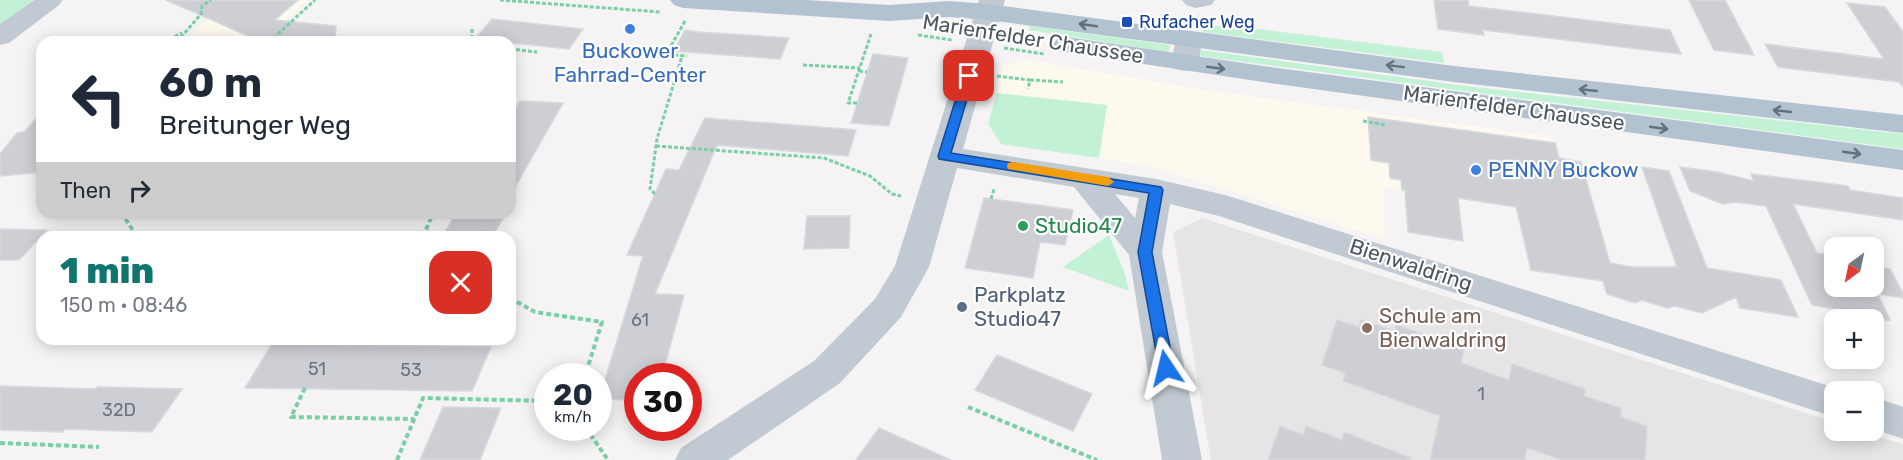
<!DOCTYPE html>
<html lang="en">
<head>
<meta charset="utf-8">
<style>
	:root { --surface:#fff; --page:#f6f6f7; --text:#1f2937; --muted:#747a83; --accent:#0f766e }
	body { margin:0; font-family:Rubik,sans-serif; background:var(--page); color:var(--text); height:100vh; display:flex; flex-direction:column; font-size:22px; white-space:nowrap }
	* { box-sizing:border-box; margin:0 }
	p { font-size:20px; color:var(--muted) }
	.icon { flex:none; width:33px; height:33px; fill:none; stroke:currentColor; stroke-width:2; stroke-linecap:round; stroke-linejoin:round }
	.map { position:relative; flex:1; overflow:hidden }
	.drawer { position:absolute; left:36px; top:231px; width:480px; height:114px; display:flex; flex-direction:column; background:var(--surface); border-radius:18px; box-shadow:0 3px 15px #0003 }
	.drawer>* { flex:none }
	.banner { position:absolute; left:36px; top:36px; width:480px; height:183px; border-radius:18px; box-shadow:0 3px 15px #0003; background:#fff; color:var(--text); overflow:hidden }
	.needle { width:39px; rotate:213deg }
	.buttons { position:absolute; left:1824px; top:237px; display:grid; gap:12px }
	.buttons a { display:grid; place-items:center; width:60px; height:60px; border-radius:12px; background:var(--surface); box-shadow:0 3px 15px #0003; font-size:30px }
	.speed { position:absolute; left:534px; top:363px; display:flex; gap:12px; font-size:30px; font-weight:700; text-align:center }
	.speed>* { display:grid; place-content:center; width:78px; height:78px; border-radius:50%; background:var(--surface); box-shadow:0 3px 15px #0003; line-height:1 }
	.speed small { font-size:15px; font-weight:400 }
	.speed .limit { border:9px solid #d22; background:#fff; color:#111 }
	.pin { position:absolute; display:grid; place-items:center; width:51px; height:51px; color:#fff; margin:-26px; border-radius:12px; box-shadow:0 3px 9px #0006 }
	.me { position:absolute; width:66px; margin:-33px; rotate:350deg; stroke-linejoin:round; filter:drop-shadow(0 0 4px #0008) }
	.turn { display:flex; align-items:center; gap:21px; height:126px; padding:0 24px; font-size:27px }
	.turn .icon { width:78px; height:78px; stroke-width:2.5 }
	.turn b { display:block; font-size:42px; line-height:51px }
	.then { display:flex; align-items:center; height:57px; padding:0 24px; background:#0003; gap:12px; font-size:22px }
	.round { display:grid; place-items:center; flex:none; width:63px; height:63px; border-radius:18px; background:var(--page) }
	.overview { display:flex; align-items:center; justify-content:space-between; height:102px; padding:0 24px }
	h1 { font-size:36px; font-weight:800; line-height:45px; color:var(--accent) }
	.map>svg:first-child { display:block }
	.commercial { fill:#fdf9ef }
	.education { fill:#e6e4e5 }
	.green { fill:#c3f1d5 }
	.building { fill:#cdcfd5; stroke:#d7d9de; stroke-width:1.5 }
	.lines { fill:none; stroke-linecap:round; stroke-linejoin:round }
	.path-far1 { stroke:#7ad0a6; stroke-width:3; stroke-dasharray:4 2; stroke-linecap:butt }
	.path { stroke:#7ad0a6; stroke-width:4; stroke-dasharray:5 3; stroke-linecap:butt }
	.minor { fill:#c1cad2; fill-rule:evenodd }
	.major { fill:#b3c2d1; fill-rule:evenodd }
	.oneway { stroke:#64717d }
	.route { fill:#1a73e8; stroke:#114b97; stroke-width:1.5 }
	.slow { fill:#f59e0b }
	.transit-dot { fill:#1a4fb4; stroke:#fff; stroke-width:2 }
	.shop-dot { fill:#3f7fe0; stroke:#fff; stroke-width:2 }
	.leisure-dot { fill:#2e9e5b; stroke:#fff; stroke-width:2 }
	.service-dot { fill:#5c6f8a; stroke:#fff; stroke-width:2 }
	.education-dot { fill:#8d6e63; stroke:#fff; stroke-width:2 }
	.labels { text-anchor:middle; stroke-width:4.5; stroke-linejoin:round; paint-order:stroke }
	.far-transit-label { font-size:18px; fill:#164399; stroke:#fff; text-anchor:start }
	.number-label { font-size:18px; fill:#6b747e }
	.street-label { font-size:21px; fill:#4a5661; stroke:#fff }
	.shop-label { font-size:21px; fill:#366cbe; stroke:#fff }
	.leisure-label { font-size:21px; fill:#27864d; stroke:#fff; text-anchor:start }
	.service-label { font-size:21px; fill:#4e5e75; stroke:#fff; text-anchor:start }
	.education-label { font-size:21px; fill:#785e54; stroke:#fff; text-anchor:start }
</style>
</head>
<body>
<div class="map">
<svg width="1903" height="460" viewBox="0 0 1903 460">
	<rect width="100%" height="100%" fill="#f5f3f3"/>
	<!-- commercial -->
	<g class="commercial">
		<path d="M230 0H308L272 33 235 42 189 38 195 30Z"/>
		<path d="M1023 59 1206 90 1553 137 1574 216 1383 187 1385 239 1155 168 1099 158 1107 105 997 93 1004 66Z"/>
	</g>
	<!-- education -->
	<path class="education" d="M1202 218 1834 422V430L1861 431 1903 444V460H1211L1173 232Z"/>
	<!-- green -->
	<g class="green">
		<path d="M0 0H33L0 25Z"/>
		<path d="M1030 26 1170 45 1169 52 1029 30Z"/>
		<path d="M1204 26 1243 27 1442 52 1444 63 1203 32Z"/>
		<path d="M1201 50 1465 86 1903 134V149L1200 56Z"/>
		<path d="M997 93 1107 105 1099 158 1001 144 988 124Z"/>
		<path d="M1109 235 1124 271 1129 291 1063 267Z"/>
	</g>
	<!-- building -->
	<g class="building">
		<path d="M166 0H298L275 20 336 26 335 42H262Z"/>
		<path d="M1434 0H1468L1469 6 1670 30 1681 54 1483 30 1484 35 1438 29Z"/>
		<path d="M1689 0H1725L1754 55 1714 50Z"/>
		<path d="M1847 3 1885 7 1903 32V87L1899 82 1778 67 1765 44 1884 59Z"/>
		<path d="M492 19 583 29 569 49 475 39Z"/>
		<path d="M685 30 699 32 789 38 780 59 674 51Z"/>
		<path d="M873 54 908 58 889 126 851 123Z"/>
		<path d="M520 101 563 103 510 196V118Z"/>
		<path d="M42 112V172L0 176V154L17 133 24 132Z"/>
		<path d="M1368 117 1555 143 1559 158 1581 162 1610 263 1632 267H1677L1642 167 1669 171 1707 268 1781 280 1798 317 1740 308 1736 297 1702 313 1675 306 1667 308 1642 300 1635 303 1607 294 1603 281 1531 270 1516 207 1458 198 1463 241 1408 232 1405 190H1402L1401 180 1390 178 1389 163 1371 160Z"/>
		<path d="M705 118 856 130 848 156 717 145 655 294 684 295 662 376H638V400L599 399 643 256 627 255 666 169 679 170Z"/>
		<path d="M1680 167 1717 172 1754 181 1751 174 1848 186 1850 190 1903 198V220L1793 204 1817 253 1834 256V286H1874V266L1890 269 1903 293V298L1878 294 1890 320H1846L1841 310 1812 305 1766 206 1734 202 1723 204 1690 191Z"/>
		<path d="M984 198 1073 210 1065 245 1040 242 1033 278 965 268Z"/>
		<path d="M456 213H506L492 237H442Z"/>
		<path d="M807 216H850L849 248 804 249Z"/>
		<path d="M0 229 47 230 19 260H0Z"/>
		<path d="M1337 320 1359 327 1361 320 1395 331 1396 325 1464 348 1461 363 1509 380 1512 364 1585 389 1584 396 1621 408V417L1647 426 1645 460H1562L1527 448 1525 460H1430L1440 416 1343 381 1345 373 1322 365Z"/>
		<path d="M272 344 491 347 472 391 245 388Z"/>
		<path d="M997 355 1092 394 1073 431 975 390Z"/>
		<path d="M0 386 95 389 98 387 182 389 152 432 65 429 63 432 0 430Z"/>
		<path d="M443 407 501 408 480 460H420Z"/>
		<path d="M1280 426 1303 435 1306 426 1342 440 1344 432 1411 458V460H1268Z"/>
		<path d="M879 428 951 460H856Z"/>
	</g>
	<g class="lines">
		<!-- path-far1 -->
		<g class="path-far1">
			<path d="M500 0 660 12"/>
			<path d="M685 21 668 51 674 55 687 56"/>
			<path d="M472 29V42"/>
			<path d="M918 35 952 40"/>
			<path d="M164 42 182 33"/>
			<path d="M177 42 201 14 202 6 211 0"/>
			<path d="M269 42 315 0"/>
			<path d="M1004 48 1044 54"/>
			<path d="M510 49 537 52"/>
			<path d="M803 65 860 68"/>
			<path d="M859 71 867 72"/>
			<path d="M997 76 1030 80 1028 89"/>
			<path d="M1030 80 1063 82"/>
			<path d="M857 103H848L871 34"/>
			<path d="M1363 121 1386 125"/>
			<path d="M656 146 824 158 870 176 892 194 901 196"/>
			<path d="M655 194 650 189 657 139 682 56"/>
			<path d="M991 199 994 189"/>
		</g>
		<!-- path -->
		<g class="path">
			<path d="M130 213 125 218 137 237"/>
			<path d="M423 237 433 213"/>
			<path d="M510 298 535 312 602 322 585 376"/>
			<path d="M305 388 291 417 414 419"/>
			<path d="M968 407 1097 460"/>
			<path d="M586 428 608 460"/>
			<path d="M0 443 99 447"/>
			<path d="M397 460 423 398 548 401"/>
		</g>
		<!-- minor -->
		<g class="minor">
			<path d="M34 0H63L59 5 9 43 0 45V24Z"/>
			<path d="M979 0H1005L963 149 1156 179 1225 195 1848 392H1834V417L1219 216 1170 204 1162 252 1202 460H1162L1129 255 1074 187 957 168 929 267 901 317 840 383 728 460H675L681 448 814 361 875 299 895 266ZM1115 194 1139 198 1135 218Z"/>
			<path d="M1182 0H1215L1211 5 1195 8 1186 5Z"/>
			<path d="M1189 31 1198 33 1202 39 1199 63 1195 69 1185 71 1175 69 1171 63 1176 39 1180 33Z"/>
			<path d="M1874 397 1903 407V439L1874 429Z"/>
		</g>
		<!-- major -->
		<g class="major">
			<path d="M670 0H806L889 5 949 1 988 4 1454 66 1903 115V133L1454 82 988 20 949 17 889 21 683 8 674 5Z"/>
			<path d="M1067 37 1270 67 1903 150V170L1270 83 1057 51 1053 45 1057 39Z"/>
		</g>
	</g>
	<!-- one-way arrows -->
	<defs><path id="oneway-shaft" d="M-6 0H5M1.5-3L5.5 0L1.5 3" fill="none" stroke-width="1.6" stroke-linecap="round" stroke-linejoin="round" transform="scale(1.5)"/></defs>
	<g class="oneway">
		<use href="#oneway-shaft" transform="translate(1088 25) rotate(-172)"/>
		<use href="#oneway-shaft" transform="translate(1395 66) rotate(-173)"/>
		<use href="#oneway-shaft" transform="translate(1216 68) rotate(8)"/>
		<use href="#oneway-shaft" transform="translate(1588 90) rotate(-174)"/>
		<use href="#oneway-shaft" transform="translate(1782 111) rotate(-174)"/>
		<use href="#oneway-shaft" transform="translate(1659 128) rotate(8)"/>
		<use href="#oneway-shaft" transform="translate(1852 153) rotate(8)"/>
	</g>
	<!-- route -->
	<path class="route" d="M969 72 974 76 951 153 1161 187 1163 190 1152 252 1174 368 1172 372H1161L1159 368 1138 252 1149 193 939 159 938 156 963 76Z"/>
	<!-- slow -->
	<path class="slow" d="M1013 162 1108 177 1114 182 1108 186 1008 169 1007 166 1008 163Z"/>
	<!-- markers -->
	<rect class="transit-dot" x="1121" y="16" width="12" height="12" rx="3"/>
	<g class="shop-dot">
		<circle cx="630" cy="29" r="6"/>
		<circle cx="1476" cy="170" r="6"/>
	</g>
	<circle class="leisure-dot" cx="1023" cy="226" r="6"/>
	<circle class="service-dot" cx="962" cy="307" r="6"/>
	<circle class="education-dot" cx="1367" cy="328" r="6"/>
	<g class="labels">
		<!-- far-transit labels -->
		<g class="far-transit-label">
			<text x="1139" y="28">Rufacher Weg</text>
		</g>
		<!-- number labels -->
		<g class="number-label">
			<text x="640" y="326">61</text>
			<text x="317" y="375">51</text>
			<text x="411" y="376">53</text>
			<text x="1481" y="400">1</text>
			<text x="119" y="416">32D</text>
		</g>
		<!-- street labels -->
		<g class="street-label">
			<text transform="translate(1033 39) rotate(9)" y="7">Marienfelder Chaussee</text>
			<text transform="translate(1514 108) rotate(8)" y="7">Marienfelder Chaussee</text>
			<text transform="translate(1411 265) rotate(18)" y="7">Bienwaldring</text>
		</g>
		<!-- shop labels -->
		<g class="shop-label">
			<text x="630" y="58">Buckower<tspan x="630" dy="24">Fahrrad-Center</tspan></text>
			<text x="1488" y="177" text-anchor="start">PENNY Buckow</text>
		</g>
		<!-- leisure labels -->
		<g class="leisure-label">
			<text x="1035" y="233">Studio47</text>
		</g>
		<!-- service labels -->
		<g class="service-label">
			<text x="974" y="302">Parkplatz<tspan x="974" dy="24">Studio47</tspan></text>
		</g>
		<!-- education labels -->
		<g class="education-label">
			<text x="1379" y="323">Schule am<tspan x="1379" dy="24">Bienwaldring</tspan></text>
		</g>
	</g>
</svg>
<div class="buttons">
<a><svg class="needle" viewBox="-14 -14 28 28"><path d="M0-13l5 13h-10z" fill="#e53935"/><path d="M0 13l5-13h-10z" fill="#747a83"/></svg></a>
<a>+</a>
<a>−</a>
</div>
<div class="speed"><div>20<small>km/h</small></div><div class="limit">30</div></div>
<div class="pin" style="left:969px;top:76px;background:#d93025"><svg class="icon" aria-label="arrive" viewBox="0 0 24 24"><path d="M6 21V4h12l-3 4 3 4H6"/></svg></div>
<svg class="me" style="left:1166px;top:368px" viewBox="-20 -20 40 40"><path d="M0-17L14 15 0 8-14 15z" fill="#1a73e8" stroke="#fff" stroke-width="4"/></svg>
<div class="banner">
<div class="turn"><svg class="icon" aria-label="left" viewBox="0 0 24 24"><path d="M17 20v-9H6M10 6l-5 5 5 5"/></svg><div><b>60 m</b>Breitunger Weg</div></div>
<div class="then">Then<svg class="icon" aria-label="right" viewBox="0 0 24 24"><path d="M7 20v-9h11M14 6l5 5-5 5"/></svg></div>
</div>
<section class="drawer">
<div class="overview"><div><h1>1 min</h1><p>150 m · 08:46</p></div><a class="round" style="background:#d93025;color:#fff"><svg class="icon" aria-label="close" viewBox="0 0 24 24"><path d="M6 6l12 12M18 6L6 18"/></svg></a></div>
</section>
</div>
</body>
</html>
